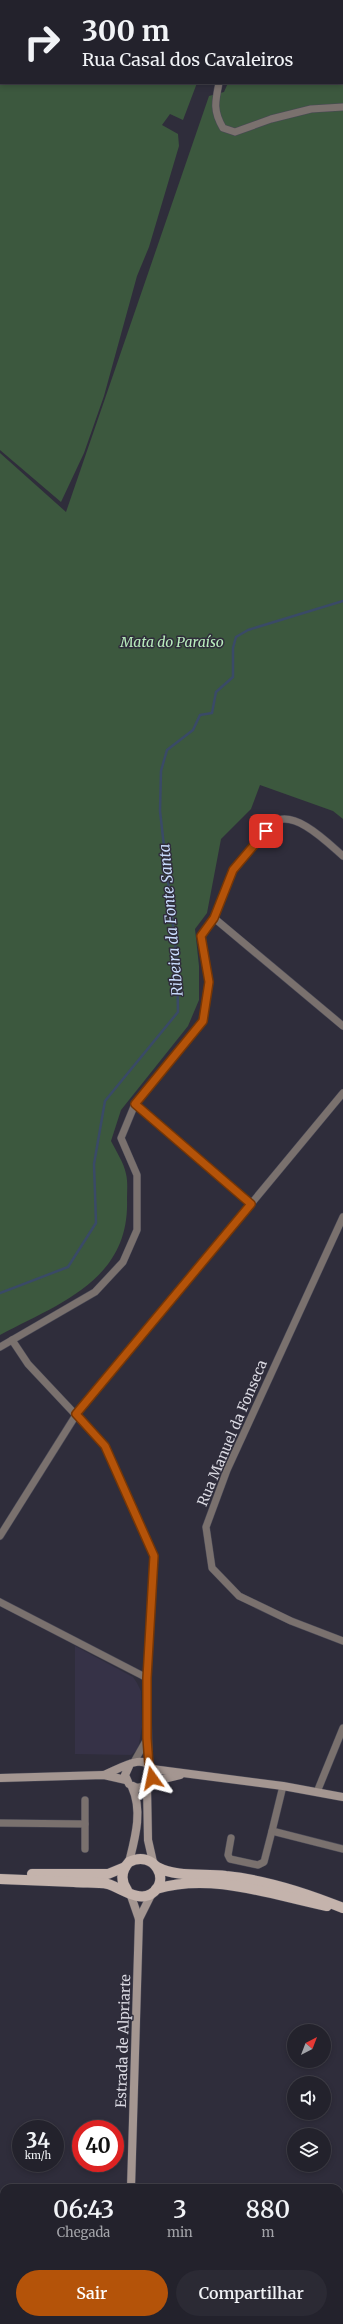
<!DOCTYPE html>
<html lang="pt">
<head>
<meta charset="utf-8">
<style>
	:root { --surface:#23222c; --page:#2b2a34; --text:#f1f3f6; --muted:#a3a4a9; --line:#403f48; --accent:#b45309 }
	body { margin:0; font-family:Merriweather,serif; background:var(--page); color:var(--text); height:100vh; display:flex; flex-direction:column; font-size:15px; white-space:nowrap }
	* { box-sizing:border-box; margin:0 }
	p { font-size:13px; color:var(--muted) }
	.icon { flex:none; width:22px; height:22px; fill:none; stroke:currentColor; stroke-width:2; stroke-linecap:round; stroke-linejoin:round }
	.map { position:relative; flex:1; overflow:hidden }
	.sheet { position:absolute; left:0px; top:2184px; width:343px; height:140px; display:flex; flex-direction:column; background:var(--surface); border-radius:12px 12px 0 0; box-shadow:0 2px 6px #0003,0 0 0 1px var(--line) }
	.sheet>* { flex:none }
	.top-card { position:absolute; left:0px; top:0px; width:343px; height:84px; box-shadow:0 2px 6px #0003,0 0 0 1px var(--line); background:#23222c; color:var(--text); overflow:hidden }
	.needle { width:26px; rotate:42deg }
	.tools { position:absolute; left:287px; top:2024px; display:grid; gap:8px }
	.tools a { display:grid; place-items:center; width:44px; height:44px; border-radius:50%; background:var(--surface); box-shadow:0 2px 6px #0003,0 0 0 1px var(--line); font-size:20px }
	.speed { position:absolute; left:12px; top:2120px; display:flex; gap:8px; font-size:20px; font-weight:700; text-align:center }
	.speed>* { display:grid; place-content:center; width:52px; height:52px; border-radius:50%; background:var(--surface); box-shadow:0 2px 6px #0003,0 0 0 1px var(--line); line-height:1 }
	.speed small { font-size:10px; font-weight:400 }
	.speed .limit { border:6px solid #d22; background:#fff; color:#111 }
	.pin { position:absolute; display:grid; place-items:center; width:34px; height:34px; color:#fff; margin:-17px; border-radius:8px; box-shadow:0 2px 6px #0006 }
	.me { position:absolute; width:44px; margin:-22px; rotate:348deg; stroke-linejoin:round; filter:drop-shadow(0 0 3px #0008) }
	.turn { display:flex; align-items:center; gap:14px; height:84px; padding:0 16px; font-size:18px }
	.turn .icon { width:52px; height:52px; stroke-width:2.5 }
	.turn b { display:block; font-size:28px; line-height:34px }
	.eta { display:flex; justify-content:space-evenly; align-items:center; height:68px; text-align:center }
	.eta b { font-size:24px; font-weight:600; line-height:28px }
	.primary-button { display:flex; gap:8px; margin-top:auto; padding:8px 16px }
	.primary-button a { flex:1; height:46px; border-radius:24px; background:var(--accent); color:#fff; font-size:16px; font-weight:600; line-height:46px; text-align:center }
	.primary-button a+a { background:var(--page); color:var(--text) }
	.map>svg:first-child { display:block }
	.built { fill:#363247 }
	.green { fill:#3c583e }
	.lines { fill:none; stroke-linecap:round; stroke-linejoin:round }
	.stream { stroke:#3a4a67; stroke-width:2.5 }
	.street-casing { stroke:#4a4956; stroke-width:8 }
	.secondary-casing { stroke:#4a4956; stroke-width:9 }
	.primary-casing { stroke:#4a4956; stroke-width:11 }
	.street { stroke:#7a716e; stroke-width:7 }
	.secondary { stroke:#a49691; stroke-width:8 }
	.primary { stroke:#c4b3ac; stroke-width:10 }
	.route-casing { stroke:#753606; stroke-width:10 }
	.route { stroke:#b45309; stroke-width:7 }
	.labels { text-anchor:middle; stroke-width:3; stroke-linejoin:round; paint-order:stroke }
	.park-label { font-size:14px; font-style:italic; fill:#b9edbd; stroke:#2f2d3b }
	.street-label { font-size:14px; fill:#dad9e2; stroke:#2f2d3b }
	.water-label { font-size:15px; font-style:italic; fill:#c9dcfd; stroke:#2f2d3b }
</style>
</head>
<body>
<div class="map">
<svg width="343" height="2324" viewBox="0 0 343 2324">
	<rect width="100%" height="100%" fill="#2f2d3b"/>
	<!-- built -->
	<path class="built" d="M75 1646 133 1677 137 1683 141 1691 142 1727 138 1749 131 1755 75 1754Z"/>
	<!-- green -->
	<g class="green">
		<path d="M0 0H229L1 1V83H197L183 120 170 114 162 125 178 134 179 146 149 247 137 276 104 396 84 453 61 502 0 450Z"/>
		<path d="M264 0H343V819L333 811 260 785 251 809 221 839 207 913 195 929 199 966V1000L188 1026 121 1110 111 1141C116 1151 124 1163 126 1174 128 1182 127 1191 127 1199 130 1280 60 1303 0 1335V453L66 512 209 96 224 92 228 83H342V1Z"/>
	</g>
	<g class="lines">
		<!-- stream -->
		<g class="stream">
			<path d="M0 1293 68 1267 96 1223 94 1164 105 1101 178 1012 177 961 160 811 161 771 167 750 193 730 200 715 212 713 216 692 233 677V648L236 637 248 630 343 601"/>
			<path d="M339 2238H343"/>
			<path d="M178 2324 180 2320"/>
		</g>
		<defs>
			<g id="street">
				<path d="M254 1 255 0"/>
				<path d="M219 83C215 102 213 111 223 128L235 132 271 119 311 109 343 107"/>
				<path d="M214 918 343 1026"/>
				<path d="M135 1104 251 1204"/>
				<path d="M343 1217 227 1470 206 1527 212 1568 239 1596 291 1621 343 1641"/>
				<path d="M12 1340 28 1364 105 1446 154 1556 147 1678 149 1765"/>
				<path d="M0 1347 95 1292 123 1262 137 1230V1175L121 1138 135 1104 203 1021 209 982 201 936 214 918 233 871 274 822C295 809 328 843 343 856"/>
				<path d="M0 1536 76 1415 343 1093"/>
				<path d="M0 1602 147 1678"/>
				<path d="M134 1762 147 1739"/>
				<path d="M283 1786 272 1831 343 1849"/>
				<path d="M317 1792 343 1728"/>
				<path d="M0 1823 85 1824"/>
				<path d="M231 1838 228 1855 230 1859 258 1865 264 1862 272 1831"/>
				<path d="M85 1849V1800"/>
			</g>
			<g id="secondary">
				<path d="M152 1769 283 1786 343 1797"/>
				<path d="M104 1775C118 1770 147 1749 153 1773L147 1786 137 1788 129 1784 125 1775 130 1764"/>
				<path d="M0 1778 104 1775 126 1780"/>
				<path d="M151 1782 180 1775"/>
				<path d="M147 1786 148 1840 153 1862"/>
				<path d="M129 1862C135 1838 143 1811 132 1787"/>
				<path d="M130 1893 139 1919 131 2188"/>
				<path d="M139 1919 152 1893"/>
				<path d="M125 2324V2320"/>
			</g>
			<g id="primary">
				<path d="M157 1867C178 1878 203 1873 226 1876 266 1880 306 1893 343 1908"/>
				<path d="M32 1874H108L125 1867"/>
				<path d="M0 1879C25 1880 49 1881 74 1882 85 1883 97 1882 108 1884 121 1888 138 1902 151 1894 172 1881 154 1849 129 1862 121 1871 120 1880 127 1890"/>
				<path d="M156 1889C212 1872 272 1895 327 1906"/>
			</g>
		</defs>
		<!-- street casing -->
		<use href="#street" class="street-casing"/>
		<!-- secondary casing -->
		<use href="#secondary" class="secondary-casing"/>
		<!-- primary casing -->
		<use href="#primary" class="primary-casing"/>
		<!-- street -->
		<use href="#street" class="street"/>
		<!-- secondary -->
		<use href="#secondary" class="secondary"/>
		<!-- primary -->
		<use href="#primary" class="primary"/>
	</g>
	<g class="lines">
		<defs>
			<path id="route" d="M152 1778V1769L149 1765 147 1738V1678L154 1556 105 1446 76 1414 251 1204 135 1104 203 1021 209 982 201 936 214 918 233 870 266 831"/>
		</defs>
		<!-- route casing -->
		<use href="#route" class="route-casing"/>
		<!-- route -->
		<use href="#route" class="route"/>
	</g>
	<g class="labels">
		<!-- park labels -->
		<g class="park-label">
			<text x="172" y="647">Mata do Paraíso</text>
		</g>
		<!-- street labels -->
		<g class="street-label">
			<text transform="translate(232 1433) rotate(-67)" y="5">Rua Manuel da Fonseca</text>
			<text transform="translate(123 2041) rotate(-88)" y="5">Estrada de Alpriarte</text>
		</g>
		<!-- water labels -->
		<g class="water-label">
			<text transform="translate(171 920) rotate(-95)" y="5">Ribeira da Fonte Santa</text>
		</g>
	</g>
</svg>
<div class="tools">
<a><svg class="needle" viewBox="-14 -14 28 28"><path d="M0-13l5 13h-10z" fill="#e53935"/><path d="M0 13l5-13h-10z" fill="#a3a4a9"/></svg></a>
<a><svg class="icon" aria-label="sound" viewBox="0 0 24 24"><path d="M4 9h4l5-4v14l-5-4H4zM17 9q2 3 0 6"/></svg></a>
<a><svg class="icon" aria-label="layers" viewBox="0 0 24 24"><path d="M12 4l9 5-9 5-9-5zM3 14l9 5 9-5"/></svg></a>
</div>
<div class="speed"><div>34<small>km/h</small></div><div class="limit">40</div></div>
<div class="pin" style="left:266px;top:831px;background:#d93025"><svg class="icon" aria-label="arrive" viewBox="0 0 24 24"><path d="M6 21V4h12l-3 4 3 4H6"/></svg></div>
<svg class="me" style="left:152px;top:1778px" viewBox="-20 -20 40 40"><path d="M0-17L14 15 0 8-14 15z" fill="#b45309" stroke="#fff" stroke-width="4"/></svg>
<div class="top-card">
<div class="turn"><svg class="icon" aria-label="right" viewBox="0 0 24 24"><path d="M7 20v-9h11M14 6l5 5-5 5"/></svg><div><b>300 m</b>Rua Casal dos Cavaleiros</div></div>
</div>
<section class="sheet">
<div class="eta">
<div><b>06:43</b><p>Chegada</p></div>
<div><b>3</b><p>min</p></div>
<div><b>880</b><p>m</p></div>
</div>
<div class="primary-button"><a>Sair</a><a>Compartilhar</a></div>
</section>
</div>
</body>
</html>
